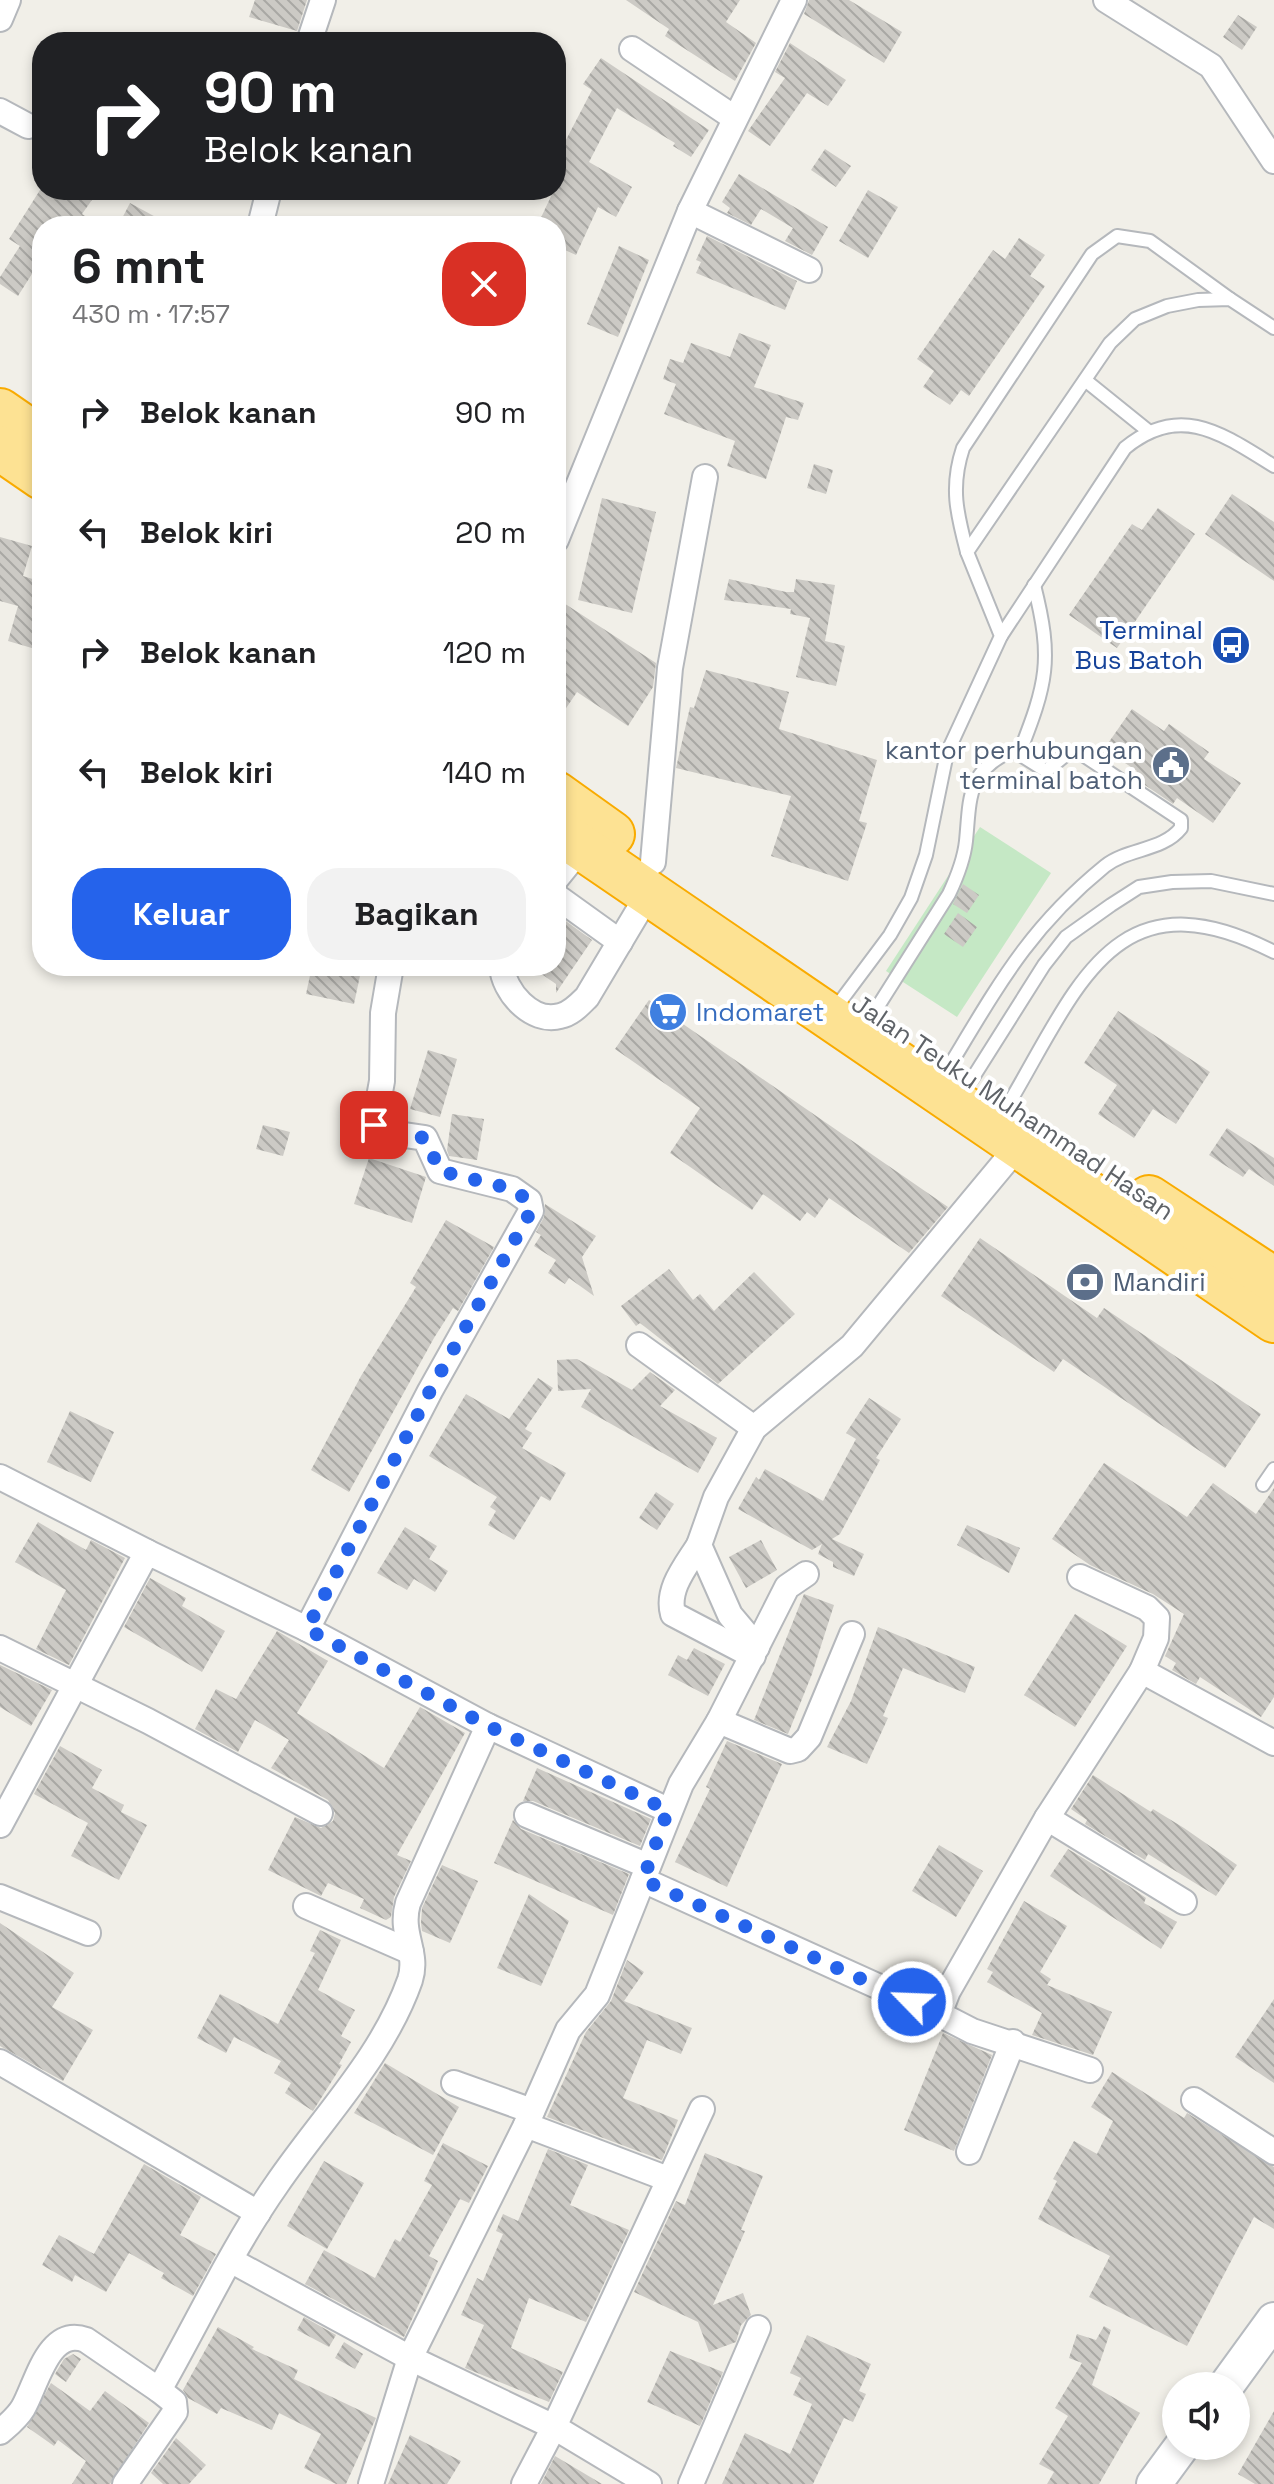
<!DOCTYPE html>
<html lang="id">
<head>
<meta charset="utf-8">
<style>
	:root { --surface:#fff; --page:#f2f2f2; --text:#202124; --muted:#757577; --accent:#2563eb }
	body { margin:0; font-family:"Space Grotesk",sans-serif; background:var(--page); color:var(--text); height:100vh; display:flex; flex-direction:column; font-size:30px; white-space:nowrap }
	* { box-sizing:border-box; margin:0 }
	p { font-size:26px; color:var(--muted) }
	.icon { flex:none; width:44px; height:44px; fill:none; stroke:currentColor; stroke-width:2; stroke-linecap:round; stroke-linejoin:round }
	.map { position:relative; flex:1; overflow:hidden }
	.panel { position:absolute; left:32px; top:216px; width:534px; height:760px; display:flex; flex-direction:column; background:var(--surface); border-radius:32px; box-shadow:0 4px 12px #0003 }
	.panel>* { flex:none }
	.banner { position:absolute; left:32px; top:32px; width:534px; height:168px; border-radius:32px; box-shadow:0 4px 12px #0003; background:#202124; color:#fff; overflow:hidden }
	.buttons { position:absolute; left:1162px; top:2372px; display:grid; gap:16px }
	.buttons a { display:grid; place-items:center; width:88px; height:88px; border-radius:50%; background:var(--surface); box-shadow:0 4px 12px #0003; font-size:40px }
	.pin { position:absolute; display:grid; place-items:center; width:68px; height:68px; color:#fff; margin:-34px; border-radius:16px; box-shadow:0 4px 12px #0006 }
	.me { position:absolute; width:88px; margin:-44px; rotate:294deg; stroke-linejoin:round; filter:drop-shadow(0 0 6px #0008) }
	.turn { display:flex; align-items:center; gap:28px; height:168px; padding:0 40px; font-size:36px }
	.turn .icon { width:104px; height:104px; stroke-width:2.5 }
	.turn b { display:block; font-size:56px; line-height:68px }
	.round { display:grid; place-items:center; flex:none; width:84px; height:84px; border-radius:32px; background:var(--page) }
	.headline { display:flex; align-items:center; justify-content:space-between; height:136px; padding:0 40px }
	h1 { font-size:48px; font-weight:700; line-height:60px }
	.action { display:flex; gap:16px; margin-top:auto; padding:16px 40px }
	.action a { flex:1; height:92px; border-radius:32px; background:var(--accent); color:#fff; font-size:32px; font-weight:700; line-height:92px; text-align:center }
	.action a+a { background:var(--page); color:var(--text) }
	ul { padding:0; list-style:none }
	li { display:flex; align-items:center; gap:24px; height:120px; padding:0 40px }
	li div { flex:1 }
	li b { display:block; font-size:30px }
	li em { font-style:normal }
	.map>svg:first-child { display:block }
	.green { fill:#c5e8c5 }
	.building { fill:url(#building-back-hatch) }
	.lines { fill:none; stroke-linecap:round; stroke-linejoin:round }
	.lane-casing { stroke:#b5b8bc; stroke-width:16 }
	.street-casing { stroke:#b5b8bc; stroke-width:28 }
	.secondary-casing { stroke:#b6babf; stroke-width:38 }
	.highway-casing { stroke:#f9ab00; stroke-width:48 }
	.lane { stroke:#fff; stroke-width:12 }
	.street { stroke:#fff; stroke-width:24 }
	.secondary { stroke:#fff; stroke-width:34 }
	.highway { stroke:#fde293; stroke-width:44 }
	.route { stroke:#2563eb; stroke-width:14; stroke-dasharray:0 25.2 }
	.labels { text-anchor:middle; stroke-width:8; stroke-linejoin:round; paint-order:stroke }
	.transit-label { font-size:26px; fill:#164399; stroke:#fff; text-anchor:end }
	.service-label { font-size:26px; fill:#4e5e75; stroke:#fff; text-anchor:end }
	.shop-label { font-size:26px; fill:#366cbe; stroke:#fff; text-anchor:start }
	.street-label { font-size:26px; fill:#5f6368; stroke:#fff }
</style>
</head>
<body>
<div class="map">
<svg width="1274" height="2484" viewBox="0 0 1274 2484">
	<defs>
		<pattern id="building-back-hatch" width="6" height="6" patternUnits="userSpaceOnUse" patternTransform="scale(2)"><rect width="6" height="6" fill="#cccac5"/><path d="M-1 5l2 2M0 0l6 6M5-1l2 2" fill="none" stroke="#a9a8a4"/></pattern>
	</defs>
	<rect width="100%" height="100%" fill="#f1efe8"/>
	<!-- green -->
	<path class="green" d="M980 827 1051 873 957 1017 886 971Z"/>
	<!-- building -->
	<g class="building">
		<path d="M255 0H307L297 31 249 17Z"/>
		<path d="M626 0H740L726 22 756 43 735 81 665 36 669 29Z"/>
		<path d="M809 0H849L902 32 884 63 804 14Z"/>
		<path d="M1238 15 1257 27 1242 50 1223 37Z"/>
		<path d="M790 43 846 80 828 106 807 93 770 146 748 131 785 78 775 72Z"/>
		<path d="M601 58 709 130 691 157 673 146 675 143 617 108 589 162 632 187 616 217 598 207 576 255 556 246V226H537L562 173 556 169V159L592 90 583 84Z"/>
		<path d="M825 149 851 166 836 187 811 170Z"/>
		<path d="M739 174 828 227 812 255 785 241 793 228 761 209 751 225 727 213 730 208 722 202Z"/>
		<path d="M40 190H99L82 214 100 226H42V258L18 296 0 284V277L20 246 9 239Z"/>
		<path d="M868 190 898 207 868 258 839 241Z"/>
		<path d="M130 203 172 226H118Z"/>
		<path d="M707 236 797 281 785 310 696 273 701 262 696 260Z"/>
		<path d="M1019 238 1045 255 1030 276 1045 286 969 396 961 390 950 405 923 387 934 371 917 359 993 250 1005 259Z"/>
		<path d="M619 246 649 260 618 337 587 324Z"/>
		<path d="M739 333 771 345 754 387 804 403 798 420 786 417 766 479 727 466 735 441 664 414 676 384 663 379 670 359 683 363 691 343 730 357Z"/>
		<path d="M814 464 833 470 826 494 807 488Z"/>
		<path d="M1232 494 1274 522V581L1205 534Z"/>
		<path d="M602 498 656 512 632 613 578 600Z"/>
		<path d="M1158 508 1195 534 1117 648 1069 615 1132 524 1142 530Z"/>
		<path d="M0 537 32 546 23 576 42 582V651L8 641 18 606 0 601Z"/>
		<path d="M729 579 786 592H794L796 579 835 585 825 641 845 646 836 686 796 677 810 618 790 614 791 609 724 600Z"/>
		<path d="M556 598 656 663 653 687 628 726 577 692 556 723Z"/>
		<path d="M706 670 789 692 779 729 877 760 859 821 867 823 848 881 771 856 791 796 676 768 690 707 694 708Z"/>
		<path d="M1132 709 1164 731 1169 724 1209 752 1204 759 1241 783 1213 823 1177 798 1173 804 1133 777 1137 771 1104 749Z"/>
		<path d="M963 884 979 895 967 913 953 904Z"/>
		<path d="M958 913 977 927 963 947 944 934Z"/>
		<path d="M556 914 592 940 556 993V984L530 966H556Z"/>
		<path d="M312 966H362L354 1004 306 994Z"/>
		<path d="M649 1000 683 1024 948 1207 909 1253 829 1198 815 1218 807 1212 800 1221 763 1194 752 1210 670 1153 700 1108 615 1049Z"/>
		<path d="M1118 1011 1210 1072 1176 1124 1153 1109 1134 1138 1098 1114 1117 1085 1084 1063Z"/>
		<path d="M428 1050 457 1059 440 1117 410 1109Z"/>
		<path d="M452 1114 484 1119 477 1160 449 1156 447 1150Z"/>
		<path d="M263 1125 290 1132 283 1156 256 1149Z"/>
		<path d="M1227 1128 1274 1158V1186L1249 1169 1243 1177 1209 1155Z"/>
		<path d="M369 1158 426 1177 412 1223 354 1204Z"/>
		<path d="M545 1204 596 1236 582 1257 594 1296 569 1278 565 1284 548 1273 556 1260 534 1246 541 1235 536 1232 544 1217Z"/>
		<path d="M446 1220 494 1247 458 1311 453 1308 434 1338 349 1492 311 1470 361 1376 416 1287 410 1283Z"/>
		<path d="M980 1238 1097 1318 1104 1308 1261 1414 1225 1468 1063 1359 1054 1372 941 1296Z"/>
		<path d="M669 1269 693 1300 700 1294 714 1311 754 1272 795 1314 718 1384 640 1323 636 1326 621 1306Z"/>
		<path d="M577 1359 632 1390 650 1372 675 1390 660 1406 717 1438 698 1473 581 1407 591 1389 558 1391 557 1360Z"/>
		<path d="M538 1378 553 1388 525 1429 532 1433 522 1448 566 1473 550 1501 541 1496 514 1540 488 1525 496 1511 490 1507 497 1497 429 1456 466 1394 509 1419Z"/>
		<path d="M869 1398 901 1419 876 1458 880 1460 840 1534 832 1539 864 1554 854 1576 833 1567V1562L818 1554 822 1544 812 1550 738 1509 756 1477 759 1480 765 1469 823 1501 856 1439 846 1433Z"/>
		<path d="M70 1411 114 1432 91 1482 47 1462Z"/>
		<path d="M1104 1463 1187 1517 1213 1483 1256 1514 1274 1488V1697L1261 1717 1200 1677 1196 1684 1172 1670 1176 1663 1165 1656 1184 1614 1153 1594 1090 1565 1052 1539Z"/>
		<path d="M656 1492 674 1504 657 1530 639 1518Z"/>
		<path d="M38 1522 86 1550 91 1540 125 1558 69 1665 36 1649 66 1590 15 1562Z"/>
		<path d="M967 1525 1020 1548 1009 1573 957 1545Z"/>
		<path d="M405 1527 437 1546 429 1559 448 1571 435 1592 414 1579 407 1590 377 1573Z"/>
		<path d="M761 1540 777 1570 746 1588 729 1557Z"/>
		<path d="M150 1578 186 1598 182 1606 225 1631 202 1672 124 1627Z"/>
		<path d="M804 1594 834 1605 812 1674 788 1734 754 1720Z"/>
		<path d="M1075 1614 1127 1646 1075 1727 1024 1695Z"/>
		<path d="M878 1627 975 1667 965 1693 903 1668 883 1716 888 1718 867 1764 827 1747 851 1701Z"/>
		<path d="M277 1631 328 1661 297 1713 384 1768 420 1707 465 1733 397 1855 411 1861 394 1897 391 1917 386 1920 360 1908 364 1899 328 1883 321 1896 268 1870 295 1817 321 1828 333 1821 335 1813 328 1800 271 1768 289 1740 255 1720 238 1752 195 1729 216 1689 236 1699Z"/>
		<path d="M694 1648 725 1664 708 1696 668 1675 678 1655 687 1660Z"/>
		<path d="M0 1665 52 1690 31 1726 0 1707Z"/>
		<path d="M727 1741 782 1764 727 1887 675 1862 710 1789 706 1787Z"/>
		<path d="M60 1746 102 1770 92 1788 124 1805 121 1812 147 1825 119 1880 71 1856 88 1823 34 1794Z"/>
		<path d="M537 1768 651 1819 640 1846 533 1801H523Z"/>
		<path d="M1093 1775 1151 1812 1153 1809 1184 1828 1237 1865 1216 1896 1148 1854 1145 1860 1085 1824 1087 1820 1071 1809Z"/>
		<path d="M513 1820 521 1829 629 1874 613 1915 494 1863Z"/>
		<path d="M939 1845 983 1871 956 1917 912 1891Z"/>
		<path d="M1068 1849 1129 1886 1146 1898 1144 1903 1177 1922 1161 1949 1050 1876Z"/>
		<path d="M442 1865 478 1881 450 1943 422 1931 421 1923 422 1908Z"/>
		<path d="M529 1894 569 1921 541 1986 497 1968Z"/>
		<path d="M1024 1901 1067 1926 1040 1972 1051 1979 1047 1985 1112 2012 1093 2055 1032 2035 1042 2013 987 1982 993 1972 987 1969Z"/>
		<path d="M0 1923 74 1973 52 2007 93 2030 63 2081 0 2046Z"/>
		<path d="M320 1930 341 1940 318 1990 355 2010 341 2036 351 2042 339 2064 342 2065 313 2111 285 2093 291 2083 274 2073 281 2061 234 2037 226 2053 197 2038 220 1994 278 2024 315 1953 310 1951Z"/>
		<path d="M627 1960 644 1972 624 2001 692 2028 681 2054 647 2040 623 2098 678 2120 662 2160 547 2117 586 2032 611 2001Z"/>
		<path d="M1274 1999V2083L1235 2057Z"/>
		<path d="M943 2033 992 2055 954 2151 904 2130Z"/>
		<path d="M385 2063 459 2107 433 2155 354 2113Z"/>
		<path d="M1112 2072 1184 2118 1187 2113 1274 2167V2229L1254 2217 1187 2346 1089 2297 1110 2256 1038 2219 1057 2181 1053 2179 1074 2141 1097 2154 1113 2121 1091 2107Z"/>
		<path d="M443 2143 488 2166 469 2203 460 2199 429 2256 438 2261 404 2337 305 2284 324 2250 375 2278 395 2239 400 2242 432 2185 424 2181Z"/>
		<path d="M548 2149 588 2165 570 2205 629 2230 586 2322 529 2298 511 2348 563 2372 549 2402 465 2368 484 2325 461 2315 477 2278 483 2281 503 2234 496 2231 503 2214 518 2221Z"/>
		<path d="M705 2153 763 2176 741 2230 745 2231 713 2305 743 2293 751 2315 741 2325 736 2342 709 2352 698 2322 634 2292 676 2201 685 2205Z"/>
		<path d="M324 2161 364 2183 327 2249 287 2226Z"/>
		<path d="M144 2164 201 2197 180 2235 216 2254 193 2296 161 2278 164 2273 129 2253 106 2292 75 2275 72 2282 42 2265 59 2235 94 2254Z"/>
		<path d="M304 2317 336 2335 329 2347 297 2330Z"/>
		<path d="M1104 2326 1111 2330 1092 2385 1140 2413 1099 2484H1047L1054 2472 1039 2464 1068 2416 1055 2408 1082 2363 1069 2358 1077 2334 1096 2340Z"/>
		<path d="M218 2327 254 2347 252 2349 298 2370 294 2379 376 2418 346 2484H336L304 2468 321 2434 279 2413 272 2430 221 2408 217 2414 188 2398 183 2390Z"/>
		<path d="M807 2335 871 2364 859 2391 866 2394 853 2422 844 2418 813 2484H722L745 2433 790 2454 812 2404 793 2395 801 2378 790 2373Z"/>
		<path d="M344 2342 363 2354 355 2369 335 2358Z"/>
		<path d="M670 2351 723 2372 700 2426 647 2402Z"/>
		<path d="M73 2354 81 2359 66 2382 55 2374 64 2359Z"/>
		<path d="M51 2383 90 2411 105 2391 149 2423 110 2484H72L86 2461 58 2440 54 2446 27 2427Z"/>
		<path d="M1274 2411V2484H1255L1238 2474Z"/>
		<path d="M410 2435 461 2461 447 2484H388Z"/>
		<path d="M176 2438 206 2465 189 2484H163L151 2473Z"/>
		<path d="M555 2456 602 2484H541Z"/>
	</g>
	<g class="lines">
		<defs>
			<g id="lane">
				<path d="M1085 380 1147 430"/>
				<path d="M967 552C957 514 950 487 963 448L1092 254 1117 236 1150 241 1230 299"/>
				<path d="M1001 636 1125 448C1180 403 1221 433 1274 466"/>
				<path d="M1019 754C1047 683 1053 660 1034 585"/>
				<path d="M834 1010 890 935 911 898 926 855 947 753 1001 636 967 552 1110 343 1135 319 1167 306 1198 300 1230 299 1274 328"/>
				<path d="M863 1030 949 894C957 877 964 860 966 841 970 802 966 772 1009 752L1019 754 1046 771 1068 753H1080L1181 820V828C1163 851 1128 848 1105 866 1030 927 999 984 950 1065"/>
				<path d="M972 1079 1044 965 1066 937 1111 905 1139 887 1172 882 1211 881 1274 894"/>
				<path d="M1008 1105C1078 987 1115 870 1274 952"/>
				<path d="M1263 1485 1274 1469"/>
			</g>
			<g id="street">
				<path d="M1106 0 1211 66 1274 161"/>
				<path d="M0 19 8 0"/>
				<path d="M309 42 323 0"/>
				<path d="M632 49 733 117"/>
				<path d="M0 111 28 126"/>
				<path d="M690 211 809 270"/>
				<path d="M260 226 269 190"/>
				<path d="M556 540 690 211 794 0"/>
				<path d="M653 862 670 668 705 477"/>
				<path d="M556 879 582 847"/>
				<path d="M556 896 620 942"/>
				<path d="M502 966C503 991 532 1024 560 1016 571 1014 579 1005 587 997L649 893"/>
				<path d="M639 1345 754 1428"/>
				<path d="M0 1477 147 1552"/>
				<path d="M699 1545C686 1566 666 1589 673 1614L753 1656"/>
				<path d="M1080 1577 1147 1608 1157 1618 1156 1638 1142 1671 1274 1743"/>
				<path d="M307 1629 488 1726 668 1810"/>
				<path d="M757 1647 730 1615 699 1545 716 1497 754 1428 852 1346 1020 1144"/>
				<path d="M0 1648 148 1721 320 1813"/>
				<path d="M719 1721 790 1751 798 1749 809 1737 852 1634"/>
				<path d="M527 1815 648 1866"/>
				<path d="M1047 1818 1184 1902"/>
				<path d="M0 1825 147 1552 307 1629 430 1391 531 1211 529 1201 512 1189 440 1171 425 1138 384 1132 374 1125 382 1081 383 1013 391 966"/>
				<path d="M643 1880 939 2014"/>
				<path d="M0 1897 88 1933"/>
				<path d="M306 1906 411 1952"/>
				<path d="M0 2062 258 2213"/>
				<path d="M1090 2070 972 2031 939 2014 948 1991 1047 1818 1142 1671"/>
				<path d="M454 2083 532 2111"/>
				<path d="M1194 2100 1274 2152"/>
				<path d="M526 2125 668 2179"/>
				<path d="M969 2152 1013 2042"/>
				<path d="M232 2261 410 2358 554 2427 649 2484"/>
				<path d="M0 2432C8 2425 17 2418 23 2408 37 2384 48 2326 86 2340L159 2390C198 2322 232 2248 277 2184 322 2118 383 2057 410 1980 419 1952 399 1934 408 1903L488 1726"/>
				<path d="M125 2484 175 2412 174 2402 159 2390"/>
				<path d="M371 2484 410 2358 526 2125 568 2030 597 1995 681 1784 719 1721 787 1587 806 1574"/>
				<path d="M524 2484 554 2427 702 2109"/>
				<path d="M691 2484 758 2328"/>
			</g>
			<g id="secondary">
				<path d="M1226 2386 1274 2320"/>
				<path d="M1154 2484 1182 2446"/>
			</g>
			<g id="highway">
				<path d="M0 411 42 440"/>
				<path d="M0 448 42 477"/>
				<path d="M556 794 612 834"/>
				<path d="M556 830 1274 1320"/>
				<path d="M1149 1198 1274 1280"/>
			</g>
		</defs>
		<!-- lane casing -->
		<use href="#lane" class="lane-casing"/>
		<!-- street casing -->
		<use href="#street" class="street-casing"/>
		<!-- secondary casing -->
		<use href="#secondary" class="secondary-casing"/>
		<!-- highway casing -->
		<use href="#highway" class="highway-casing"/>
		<!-- lane -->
		<use href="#lane" class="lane"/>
		<!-- street -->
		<use href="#street" class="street"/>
		<!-- secondary -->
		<use href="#secondary" class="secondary"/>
		<!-- highway -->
		<use href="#highway" class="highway"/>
	</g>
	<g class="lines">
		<!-- route -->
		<path class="route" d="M374 1125 384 1132 425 1138 440 1171 512 1189 529 1201 531 1211 430 1391 307 1629 488 1726 668 1810 643 1880 912 2002"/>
	</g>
	<!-- icons -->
	<defs>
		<symbol id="bus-disc" viewBox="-11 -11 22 22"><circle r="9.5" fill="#1a4fb4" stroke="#fff"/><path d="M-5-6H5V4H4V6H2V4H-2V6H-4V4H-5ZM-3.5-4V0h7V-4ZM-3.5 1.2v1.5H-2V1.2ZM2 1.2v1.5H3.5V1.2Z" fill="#fff"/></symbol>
		<symbol id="civic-disc" viewBox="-11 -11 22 22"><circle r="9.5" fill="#5c6f8a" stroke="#fff"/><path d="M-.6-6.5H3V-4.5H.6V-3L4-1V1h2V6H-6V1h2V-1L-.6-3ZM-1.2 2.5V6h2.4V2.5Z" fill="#fff"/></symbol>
		<symbol id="supermarket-disc" viewBox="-11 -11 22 22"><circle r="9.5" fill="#3f7fe0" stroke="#fff"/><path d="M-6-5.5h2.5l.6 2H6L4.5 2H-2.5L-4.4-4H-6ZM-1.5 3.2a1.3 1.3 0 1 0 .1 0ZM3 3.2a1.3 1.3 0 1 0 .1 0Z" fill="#fff"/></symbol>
		<symbol id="bank-disc" viewBox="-11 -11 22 22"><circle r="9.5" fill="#5c6f8a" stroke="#fff"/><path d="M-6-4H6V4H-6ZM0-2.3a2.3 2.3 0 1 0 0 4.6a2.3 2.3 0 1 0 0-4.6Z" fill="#fff"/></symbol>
	</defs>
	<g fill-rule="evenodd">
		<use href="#bus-disc" x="1209" y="623" width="44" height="44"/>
		<use href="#civic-disc" x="1149" y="743" width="44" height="44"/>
		<use href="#supermarket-disc" x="646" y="990" width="44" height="44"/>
		<use href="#bank-disc" x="1063" y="1260" width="44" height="44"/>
	</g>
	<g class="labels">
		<!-- transit labels -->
		<g class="transit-label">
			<text x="1203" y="639">Terminal<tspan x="1203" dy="30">Bus Batoh</tspan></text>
		</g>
		<!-- service labels -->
		<g class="service-label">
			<text x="1143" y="759">kantor perhubungan<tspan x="1143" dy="30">terminal batoh</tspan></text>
			<text x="1113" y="1291" text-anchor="start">Mandiri</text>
		</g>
		<!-- shop labels -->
		<g class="shop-label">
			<text x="696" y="1021">Indomaret</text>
		</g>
		<!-- street labels -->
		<g class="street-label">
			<text transform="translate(1013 1107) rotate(34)" y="9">Jalan Teuku Muhammad Hasan</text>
		</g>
	</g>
</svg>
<div class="buttons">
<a><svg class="icon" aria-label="sound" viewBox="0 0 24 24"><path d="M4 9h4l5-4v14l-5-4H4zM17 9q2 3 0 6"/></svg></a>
</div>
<div class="pin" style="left:374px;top:1125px;background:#d93025"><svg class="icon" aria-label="arrive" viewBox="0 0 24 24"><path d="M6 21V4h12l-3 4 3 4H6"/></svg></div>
<svg class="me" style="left:912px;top:2002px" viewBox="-20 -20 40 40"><circle r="17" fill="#2563eb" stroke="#fff" stroke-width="3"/><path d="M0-11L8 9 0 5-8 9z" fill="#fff"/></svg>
<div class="banner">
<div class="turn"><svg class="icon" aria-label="right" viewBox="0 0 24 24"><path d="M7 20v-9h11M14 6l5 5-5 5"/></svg><div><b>90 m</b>Belok kanan</div></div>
</div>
<section class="panel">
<div class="headline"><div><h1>6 mnt</h1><p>430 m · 17:57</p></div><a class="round" style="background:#d93025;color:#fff"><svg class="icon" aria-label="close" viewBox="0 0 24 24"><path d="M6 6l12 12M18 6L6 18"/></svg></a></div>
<ul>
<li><svg class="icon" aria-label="right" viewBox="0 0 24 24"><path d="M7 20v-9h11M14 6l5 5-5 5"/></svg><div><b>Belok kanan</b></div><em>90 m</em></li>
<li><svg class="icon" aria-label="left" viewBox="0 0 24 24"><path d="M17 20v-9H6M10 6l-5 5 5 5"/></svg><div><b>Belok kiri</b></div><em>20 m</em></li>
<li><svg class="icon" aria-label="right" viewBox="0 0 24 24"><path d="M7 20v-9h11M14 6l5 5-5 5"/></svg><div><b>Belok kanan</b></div><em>120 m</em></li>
<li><svg class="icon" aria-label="left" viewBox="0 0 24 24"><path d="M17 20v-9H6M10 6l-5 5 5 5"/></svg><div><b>Belok kiri</b></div><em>140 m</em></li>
</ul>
<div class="action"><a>Keluar</a><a>Bagikan</a></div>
</section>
</div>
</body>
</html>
